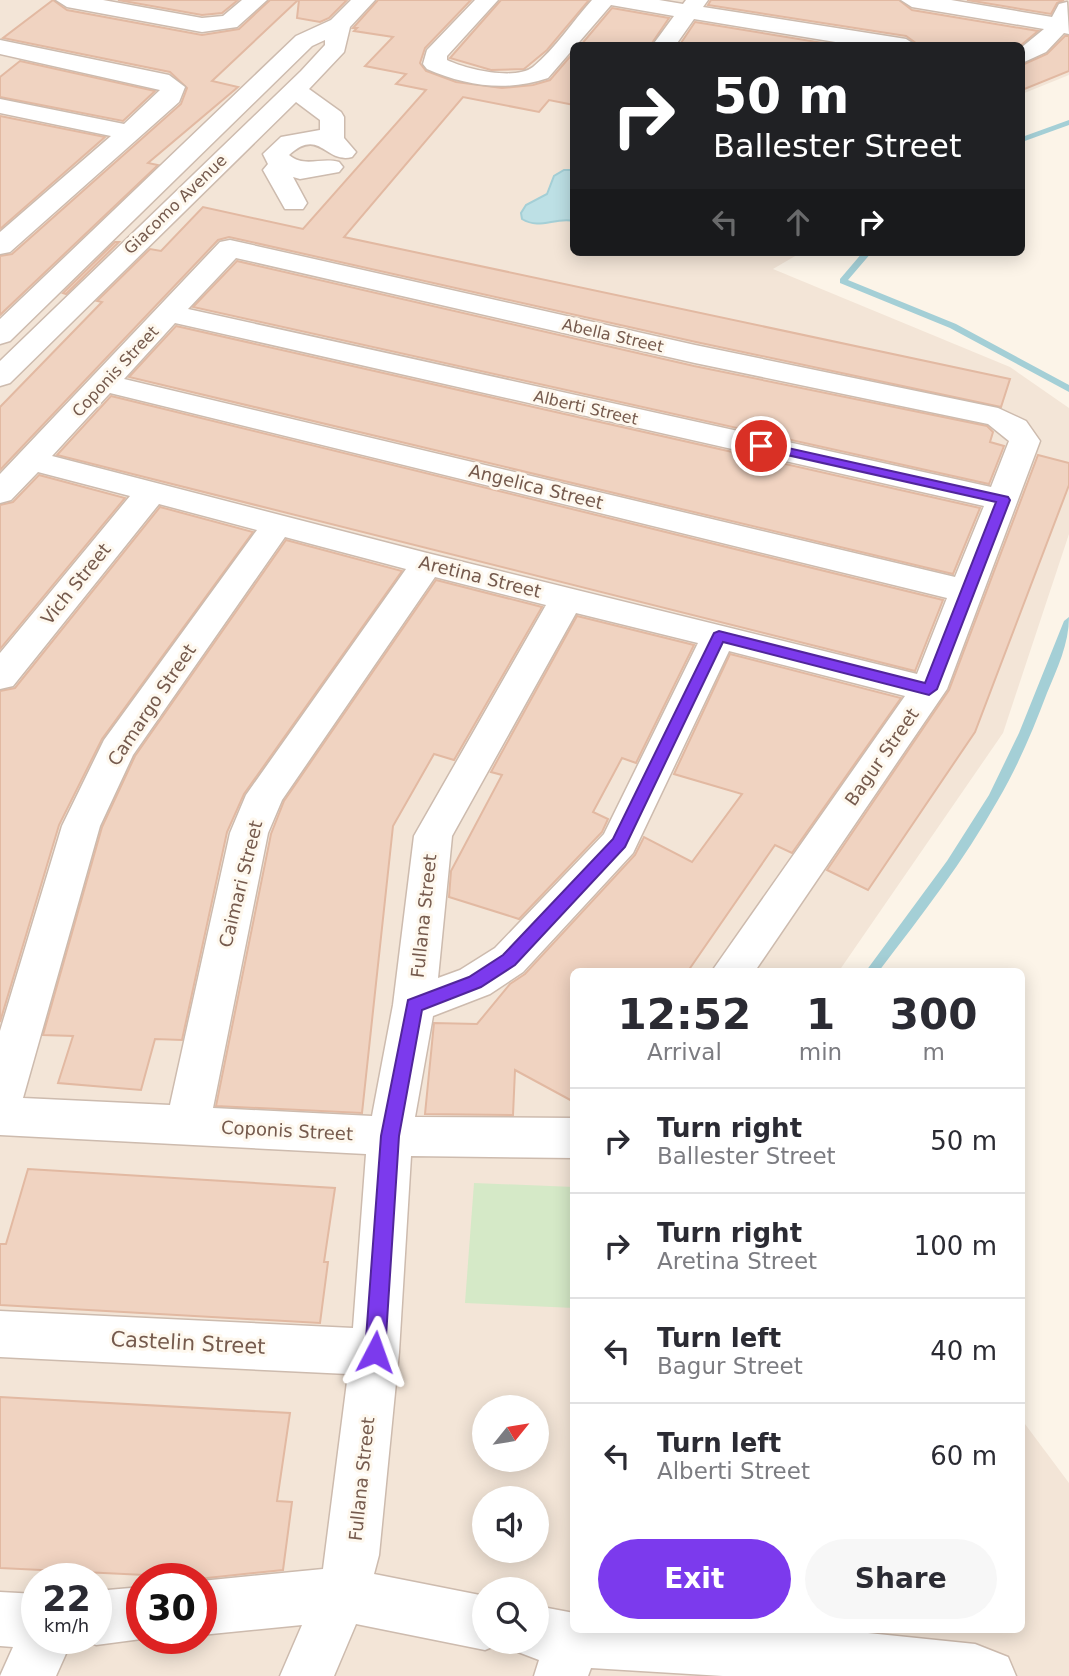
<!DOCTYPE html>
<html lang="en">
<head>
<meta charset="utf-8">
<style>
	:root { --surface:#fff; --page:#f7f7f7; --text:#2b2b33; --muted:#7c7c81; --line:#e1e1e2; --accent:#7c3aed }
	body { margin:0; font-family:"DejaVu Sans",sans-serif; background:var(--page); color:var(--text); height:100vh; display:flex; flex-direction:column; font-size:26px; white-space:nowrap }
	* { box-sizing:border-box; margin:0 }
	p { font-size:23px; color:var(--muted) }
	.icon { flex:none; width:38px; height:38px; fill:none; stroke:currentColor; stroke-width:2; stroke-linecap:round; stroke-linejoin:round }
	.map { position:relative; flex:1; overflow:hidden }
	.details { position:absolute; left:570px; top:968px; width:455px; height:665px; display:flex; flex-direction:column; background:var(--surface); border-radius:10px; box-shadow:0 4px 18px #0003 }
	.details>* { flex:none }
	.hud { position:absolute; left:570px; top:42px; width:455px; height:214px; border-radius:10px; box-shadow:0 4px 18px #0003; background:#202124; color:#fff; overflow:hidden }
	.needle { width:46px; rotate:60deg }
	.tools { position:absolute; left:472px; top:1395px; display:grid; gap:14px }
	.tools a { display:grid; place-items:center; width:77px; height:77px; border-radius:50%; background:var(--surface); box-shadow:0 4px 18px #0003; font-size:35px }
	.speed { position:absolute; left:21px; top:1563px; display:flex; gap:14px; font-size:35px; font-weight:700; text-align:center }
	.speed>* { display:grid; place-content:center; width:91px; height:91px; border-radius:50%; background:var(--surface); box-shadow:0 4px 18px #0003; line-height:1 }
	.speed small { font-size:18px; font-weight:400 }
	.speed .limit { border:10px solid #d22; background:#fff; color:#111 }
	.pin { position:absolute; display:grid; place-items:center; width:60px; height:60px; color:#fff; margin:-30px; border:4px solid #fff; border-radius:50%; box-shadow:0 2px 7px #0007 }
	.me { position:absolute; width:77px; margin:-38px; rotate:4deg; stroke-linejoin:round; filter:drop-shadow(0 0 5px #0008) }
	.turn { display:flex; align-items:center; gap:24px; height:147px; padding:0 28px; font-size:32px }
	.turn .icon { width:91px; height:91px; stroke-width:2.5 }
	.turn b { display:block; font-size:49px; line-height:60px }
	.lanes { display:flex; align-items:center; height:66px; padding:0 28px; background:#0003; justify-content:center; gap:35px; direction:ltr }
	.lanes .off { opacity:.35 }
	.eta { display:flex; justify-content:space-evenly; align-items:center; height:119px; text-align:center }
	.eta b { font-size:42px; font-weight:700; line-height:49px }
	.action { display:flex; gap:14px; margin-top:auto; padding:14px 28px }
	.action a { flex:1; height:80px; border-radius:42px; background:var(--accent); color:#fff; font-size:28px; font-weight:700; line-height:80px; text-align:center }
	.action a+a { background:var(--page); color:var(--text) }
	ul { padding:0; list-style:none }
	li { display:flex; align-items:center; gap:21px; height:105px; padding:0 28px; border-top:2px solid var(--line) }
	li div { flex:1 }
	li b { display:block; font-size:26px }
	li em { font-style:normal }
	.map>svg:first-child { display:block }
	.residential { fill:#f3e5d7; fill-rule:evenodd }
	.green { fill:#d5e9c7 }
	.water { fill:#bde0e5; stroke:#a4cfd6; stroke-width:2 }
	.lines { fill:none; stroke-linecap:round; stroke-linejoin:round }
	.stream { fill:#a4cfd6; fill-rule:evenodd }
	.building { fill:#f0d3c1; stroke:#e2b9a2; stroke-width:2 }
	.minor-casing { stroke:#cdbbae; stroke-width:3 }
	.minor { fill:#fff; fill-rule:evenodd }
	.route { fill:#7c3aed; stroke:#51269a; stroke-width:2 }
	.labels { text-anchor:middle; stroke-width:6; stroke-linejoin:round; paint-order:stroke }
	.far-street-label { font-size:16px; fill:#755a4d; stroke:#fef8ee }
	.street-label { font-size:18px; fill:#755a4d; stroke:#fef8ee }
	.near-street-label { font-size:21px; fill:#755a4d; stroke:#fef8ee }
</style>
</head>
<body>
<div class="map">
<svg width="1069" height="1676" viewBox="0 0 1069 1676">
	<rect width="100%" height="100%" fill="#fcf4e8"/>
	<!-- residential -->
	<path class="residential" d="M0 0H1069V75L1022 94V46H574V252H802L773 269 1010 367 1069 408V534L1003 733 839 971H574V1629H1022V1420L1069 1483V1676H0ZM485 1407H537V1460H485ZM485 1498H537V1550H485ZM37 1578H96V1638H37ZM142 1578H201V1638H142ZM485 1589H537V1642H485Z"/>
	<!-- green -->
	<path class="green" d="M474 1183 574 1187V1308L465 1303Z"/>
	<!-- water -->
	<path class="water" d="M564 170H574V221C554 217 540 230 522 219L521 213 526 205 547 194 554 176Z"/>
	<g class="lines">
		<!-- stream -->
		<g class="stream">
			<path d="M1069 120V125L1022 142V137Z"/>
			<path d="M863 252H872L848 280 956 324 1069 385V392L950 328 840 283V279Z"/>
			<path d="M1069 617C1069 644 1057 669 1047 693 1033 730 1018 766 998 800 964 861 921 916 879 971H866L947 861 989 795 1019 733 1064 621Z"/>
		</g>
	</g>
	<!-- building -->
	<g class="building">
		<path d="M53 0 67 10 202 35 239 29 270 0H298L212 81 238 87 148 163 158 165 0 315V256L12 254 181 104 187 88 170 72 3 38Z"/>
		<path d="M118 0H238L222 13 202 15Z"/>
		<path d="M299 0H347L329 18 320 22 297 18Z"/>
		<path d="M378 0H471L425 48 420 63 426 71 456 82 502 88 533 85 550 80 574 52V105L549 100 539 112 463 97 344 237 1010 379 1001 407 696 342 229 237 218 240 0 470V407L102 302 97 301 150 249 161 251 203 207 303 229 426 90 396 84 406 74 365 66 393 37 354 31 357 28H353Z"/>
		<path d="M501 0H589L547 50 524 69 491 70 450 58Z"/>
		<path d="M711 0H899L912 10 1038 31 1020 46H920L906 36 708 5Z"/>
		<path d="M967 0H1064L1057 3 1051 14Z"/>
		<path d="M612 8 669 18 650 46H580Z"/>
		<path d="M695 22 841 46H679Z"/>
		<path d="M1065 36H1069V71L1022 90V65L1047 54Z"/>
		<path d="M20 61 155 91 123 121 0 97V77Z"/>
		<path d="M0 116 105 137 0 229Z"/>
		<path d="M115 242H119L66 294 63 293Z"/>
		<path d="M237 261 694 366 987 426 993 432 990 442 1004 446 989 484 193 307Z"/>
		<path d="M176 326 980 508 953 574 129 377Z"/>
		<path d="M111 396 943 600 915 671 57 455Z"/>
		<path d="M1038 455 1069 463V485L975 732 868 890 827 870 949 690Z"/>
		<path d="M39 475 125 498 0 649V505L13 502Z"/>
		<path d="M160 507 253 532 102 739 59 825 0 1022V691L15 688Z"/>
		<path d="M286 540 402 571 244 794 227 832 182 1040 155 1039 141 1090 58 1083 73 1036 43 1035 102 827 135 756Z"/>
		<path d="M436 580 542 607 454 760 434 754 393 826 362 1113 216 1106 271 834 284 801Z"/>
		<path d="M577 616 694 645 636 763 622 758 593 812 608 819 602 832 519 919 449 897 451 871 502 775 491 772Z"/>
		<path d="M730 654 901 698 792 853 775 845 688 971H574V1102L515 1070 513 1115 425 1114 434 1023 477 1024 510 984 525 974 635 855 644 837 692 862 742 794 674 774Z"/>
		<path d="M28 1169 335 1188 324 1262H328L320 1323 0 1305V1244H6Z"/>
		<path d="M0 1397 290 1413 277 1501 292 1502 283 1570 207 1578 0 1568Z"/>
	</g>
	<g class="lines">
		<defs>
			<g id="minor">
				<path d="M56 0H103L202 18 223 16 242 0H267L237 27 202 32 67 7Z"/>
				<path d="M351 0H375L350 27 344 52 309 89 341 112 344 117V138L356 152 352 157C325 164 320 127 289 155 304 168 321 157 339 162L343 167 339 172 300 179 293 177 307 203 303 209H285L263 170 268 164 263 154 281 137 320 130V120L296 102 10 383 0 386V361L301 71 325 45V40L312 46 10 341 0 344V319L296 36 331 20Z"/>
				<path d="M475 0H498L447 56V60C466 69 515 81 533 67 555 49 573 21 592 0H659L683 4 686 0H708L703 7 906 39 917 46H860L694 19 675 46H652L674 16 611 5 548 78C507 92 466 86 427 69L423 64 427 50Z"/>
				<path d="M901 0H951L1052 17 1059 4 1067 2 1069 34 1064 33 1046 52 1022 63V47L1044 29 912 7Z"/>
				<path d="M0 40 169 75 185 87 179 102 10 252 0 254V232L111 136 0 113V99L124 124 160 90 0 54Z"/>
				<path d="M230 240 695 345 998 408 1026 421 1040 441 947 689 755 971H712L905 696 729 651 633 853 523 972 490 994 433 1016 415 1117 574 1118V1158L411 1156 399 1352 379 1555 374 1574 485 1596V1642H504L485 1650 356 1624 334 1676H280L302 1625 201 1635V1581L323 1569 348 1374 0 1357V1311L353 1328 366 1154 0 1135V1031L62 826 104 740 257 530 159 504 13 686 0 689V653L130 496 38 472 11 500 0 503V474L220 242ZM236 258 695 363 988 424 1009 441 991 487 188 309ZM175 323 984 506 955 577 124 379ZM110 393 947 598 917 674 427 553 52 456ZM285 537 406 569 246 795 230 833 170 1105 23 1098 100 826 133 755ZM435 577 546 605 414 836 393 1005 372 1116 213 1108 268 833 282 800ZM576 613 698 643 604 834 495 948 460 970 438 978 452 836Z"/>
				<path d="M142 1587V1638H149L96 1645 80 1638H96V1591Z"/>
				<path d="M0 1592 37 1594V1638H73L56 1676H0L13 1647 0 1646Z"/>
				<path d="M537 1606 574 1613V1629H829L975 1644 1008 1657 1016 1676H723L591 1668 588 1676H534L539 1660 518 1652 514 1642H537Z"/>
			</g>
		</defs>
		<!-- minor casing -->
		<use href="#minor" class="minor-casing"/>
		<!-- minor -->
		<use href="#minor" class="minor"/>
	</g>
	<!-- route -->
	<path class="route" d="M761 442 1008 497 1010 500 937 689 929 695 723 642 625 847 515 965 481 987 422 1010 399 1136 385 1352 382 1359 375 1361 368 1359 365 1352 381 1136 408 1000 469 977 503 955 613 839 714 633 719 631 925 683 996 502 756 448 755 446Z"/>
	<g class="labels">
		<!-- far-street labels -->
		<g class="far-street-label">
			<text transform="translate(175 204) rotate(-44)" y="6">Giacomo Avenue</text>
			<text transform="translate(613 335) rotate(13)" y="6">Abella Street</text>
			<text transform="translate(115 371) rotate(-47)" y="6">Coponis Street</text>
			<text transform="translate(586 407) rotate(13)" y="6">Alberti Street</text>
		</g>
		<!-- street labels -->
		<g class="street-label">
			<text transform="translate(536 487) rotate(14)" y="6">Angelica Street</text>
			<text transform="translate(480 577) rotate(14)" y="6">Aretina Street</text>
			<text transform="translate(76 584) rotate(-51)" y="6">Vich Street</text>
			<text transform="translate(152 705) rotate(-56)" y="6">Camargo Street</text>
			<text transform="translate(882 757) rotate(-55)" y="6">Bagur Street</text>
			<text transform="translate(241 884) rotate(-76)" y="6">Caimari Street</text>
			<text transform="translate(424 916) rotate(-84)" y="6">Fullana Street</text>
			<text transform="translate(287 1131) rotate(3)" y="6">Coponis Street</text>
			<text transform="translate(362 1479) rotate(-84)" y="6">Fullana Street</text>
		</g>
		<!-- near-street labels -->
		<g class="near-street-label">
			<text transform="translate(188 1343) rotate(3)" y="7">Castelin Street</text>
		</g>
	</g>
</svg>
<div class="tools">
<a><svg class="needle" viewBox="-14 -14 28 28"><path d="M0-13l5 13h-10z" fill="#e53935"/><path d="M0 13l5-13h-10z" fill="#7c7c81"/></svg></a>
<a><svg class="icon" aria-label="sound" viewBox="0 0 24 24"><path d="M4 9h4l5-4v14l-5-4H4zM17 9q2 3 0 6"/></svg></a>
<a><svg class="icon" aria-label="search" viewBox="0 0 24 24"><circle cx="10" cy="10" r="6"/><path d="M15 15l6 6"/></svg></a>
</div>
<div class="speed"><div>22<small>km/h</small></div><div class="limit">30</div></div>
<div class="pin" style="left:761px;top:446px;background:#d93025"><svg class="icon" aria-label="arrive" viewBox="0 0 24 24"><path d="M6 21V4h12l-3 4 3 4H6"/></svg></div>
<svg class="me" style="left:375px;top:1352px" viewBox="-20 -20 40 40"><path d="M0-17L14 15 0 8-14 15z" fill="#7c3aed" stroke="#fff" stroke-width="4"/></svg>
<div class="hud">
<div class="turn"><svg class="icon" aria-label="right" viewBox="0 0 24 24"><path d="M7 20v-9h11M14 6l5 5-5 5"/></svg><div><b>50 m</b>Ballester Street</div></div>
<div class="lanes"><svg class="icon off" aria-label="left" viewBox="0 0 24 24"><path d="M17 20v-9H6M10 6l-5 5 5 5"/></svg><svg class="icon off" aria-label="ahead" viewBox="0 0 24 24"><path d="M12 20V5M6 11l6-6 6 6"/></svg><svg class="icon" aria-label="right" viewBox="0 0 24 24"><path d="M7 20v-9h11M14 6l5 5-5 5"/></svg></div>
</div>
<section class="details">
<div class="eta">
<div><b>12:52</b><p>Arrival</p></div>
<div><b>1</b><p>min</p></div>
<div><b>300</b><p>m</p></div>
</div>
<ul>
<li><svg class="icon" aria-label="right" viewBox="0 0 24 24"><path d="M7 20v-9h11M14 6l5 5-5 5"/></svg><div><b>Turn right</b><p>Ballester Street</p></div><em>50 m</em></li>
<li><svg class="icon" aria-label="right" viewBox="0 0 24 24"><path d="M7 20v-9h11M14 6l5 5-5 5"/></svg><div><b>Turn right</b><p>Aretina Street</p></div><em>100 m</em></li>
<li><svg class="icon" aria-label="left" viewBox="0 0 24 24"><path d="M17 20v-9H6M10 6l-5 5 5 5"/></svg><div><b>Turn left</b><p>Bagur Street</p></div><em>40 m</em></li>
<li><svg class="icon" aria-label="left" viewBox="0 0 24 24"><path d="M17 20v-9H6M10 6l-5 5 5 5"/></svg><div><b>Turn left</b><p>Alberti Street</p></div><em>60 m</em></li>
</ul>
<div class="action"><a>Exit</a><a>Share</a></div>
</section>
</div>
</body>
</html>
